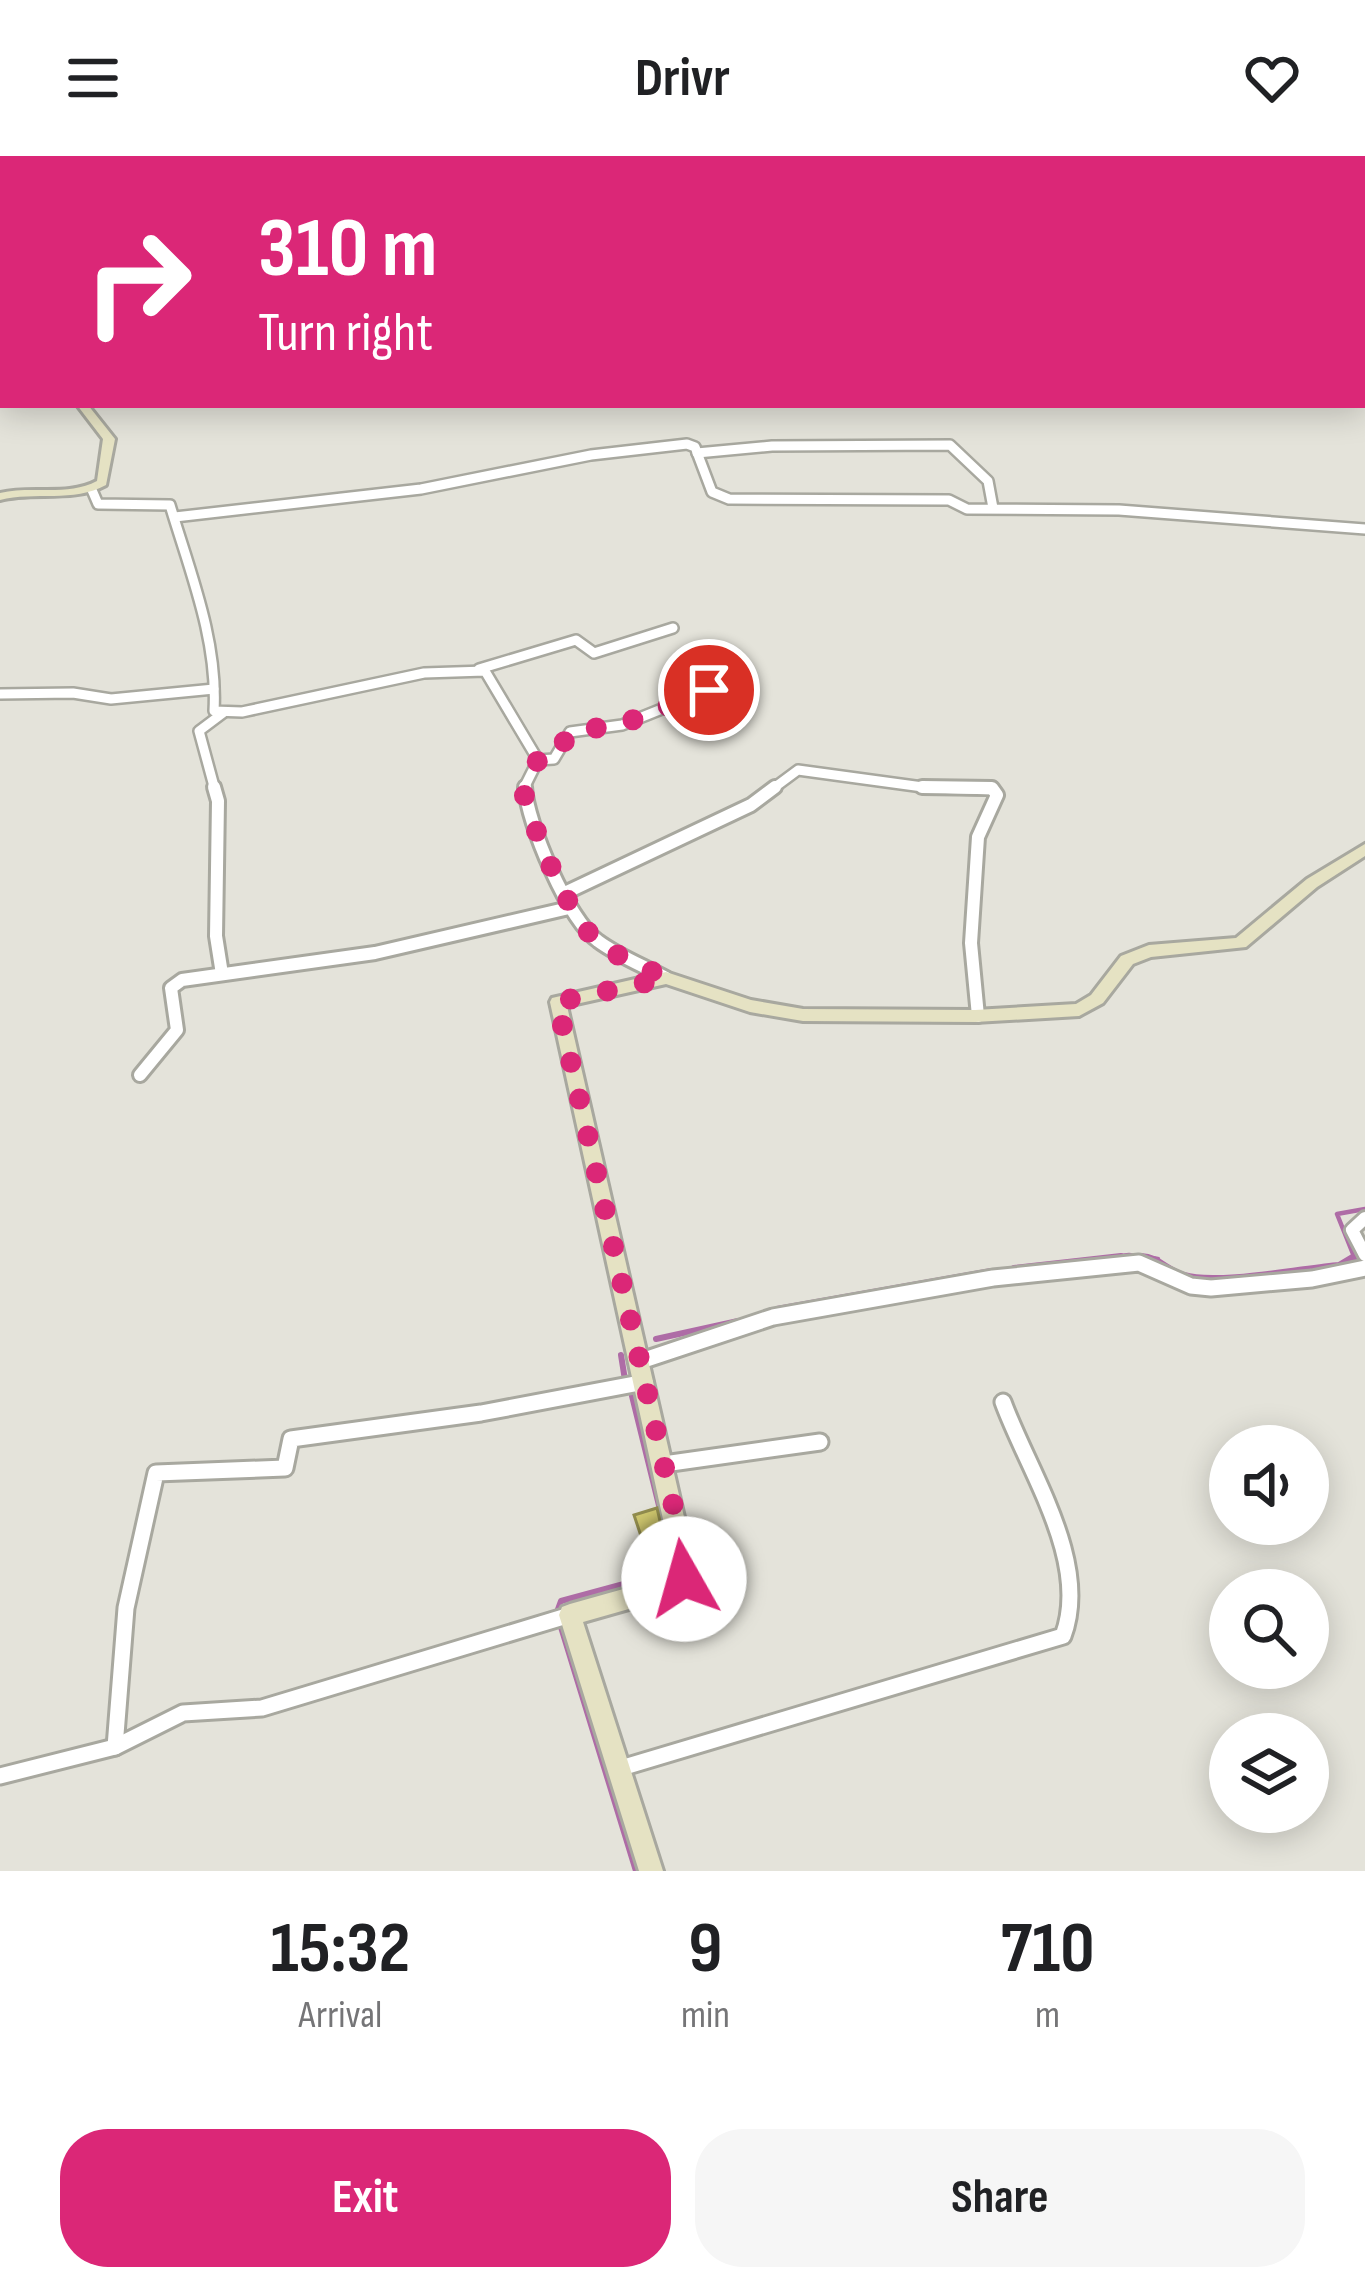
<!DOCTYPE html>
<html lang="en">
<head>
<meta charset="utf-8">
<style>
	:root { --surface:#fff; --page:#f6f6f6; --text:#202124; --muted:#757577; --accent:#db2777 }
	body { margin:0; font-family:"Sofia Sans Condensed",sans-serif; background:var(--page); color:var(--text); height:100vh; display:flex; flex-direction:column; font-size:45px; white-space:nowrap }
	* { box-sizing:border-box; margin:0 }
	p { font-size:39px; color:var(--muted) }
	.icon { flex:none; width:66px; height:66px; fill:none; stroke:currentColor; stroke-width:2; stroke-linecap:round; stroke-linejoin:round }
	.map { position:relative; height:1715px; overflow:hidden }
	.details { display:flex; flex-direction:column; background:var(--surface); flex:1 }
	.details>* { flex:none }
	.banner { position:absolute; left:0px; top:0px; width:1365px; height:252px; box-shadow:0 6px 30px #0003; background:#db2777; color:#fff; overflow:hidden }
	.fabs { position:absolute; left:1209px; top:1269px; display:grid; gap:24px }
	.fabs a { display:grid; place-items:center; width:120px; height:120px; border-radius:50%; background:var(--surface); box-shadow:0 6px 30px #0003; font-size:60px }
	.pin { position:absolute; display:grid; place-items:center; width:102px; height:102px; color:#fff; margin:-51px; border:6px solid #fff; border-radius:50%; box-shadow:0 3px 12px #0007 }
	.me { position:absolute; width:132px; margin:-66px; rotate:353deg; stroke-linejoin:round; filter:drop-shadow(0 0 9px #0008) }
	.turn { display:flex; align-items:center; gap:42px; height:252px; padding:0 60px; font-size:54px }
	.turn .icon { width:156px; height:156px; stroke-width:2.5 }
	.turn b { display:block; font-size:84px; line-height:102px }
	.eta { display:flex; justify-content:space-evenly; align-items:center; height:204px; text-align:center }
	.eta b { font-size:72px; font-weight:700; line-height:84px }
	.action { display:flex; gap:24px; margin-top:auto; padding:24px 60px }
	.action a { flex:1; height:138px; border-radius:48px; background:var(--accent); color:#fff; font-size:48px; font-weight:700; line-height:138px; text-align:center }
	.action a+a { background:var(--page); color:var(--text) }
	header { display:flex; justify-content:space-between; align-items:center; height:156px; padding:0 60px; background:var(--surface); font-size:54px; font-weight:700 }
	.map>svg:first-child { display:block }
	.lines { fill:none; stroke-linecap:round; stroke-linejoin:round }
	.stream-far1 { stroke:#ae6ca6; stroke-width:4.5 }
	.stream { stroke:#ae6ca6; stroke-width:6 }
	.street-far3-casing { stroke:#a8a89f; stroke-width:10 }
	.street-far2-casing { stroke:#a8a89f; stroke-width:14 }
	.street-far1-casing { stroke:#a8a89f; stroke-width:18 }
	.street-casing { stroke:#a8a89f; stroke-width:21 }
	.secondary-casing { stroke:#a8a89f; stroke-width:6 }
	.street-far3 { stroke:#fff; stroke-width:8 }
	.street-far2 { stroke:#fff; stroke-width:9 }
	.street-far1 { stroke:#fff; stroke-width:12 }
	.street { stroke:#fff; stroke-width:15 }
	.secondary { fill:#e5e2c3; fill-rule:evenodd }
	.shaded-wall { fill:#928d4e }
	.building { fill:#d1c96f; stroke:#928d4e; stroke-width:3 }
	.route { stroke:#db2777; stroke-width:21; stroke-dasharray:0 37.8 }
</style>
</head>
<body>
<header><svg class="icon" aria-label="menu" viewBox="0 0 24 24"><path d="M4 6h16M4 12h16M4 18h16"/></svg>Drivr<svg class="icon" aria-label="heart" viewBox="0 0 24 24"><path d="M12 20l-8-8c-3-5 5-10 8-4 3-6 11-1 8 4z"/></svg></header>
<div class="map">
<svg width="1365" height="1715" viewBox="0 0 1365 1715">
	<rect width="100%" height="100%" fill="#e4e3da"/>
	<g class="lines">
		<!-- stream-far1 -->
		<g class="stream-far1">
			<path d="M1095 1103 1129 1099 1158 1103"/>
			<path d="M1355 1103 1337 1058 1365 1053"/>
		</g>
		<!-- stream -->
		<g class="stream">
			<path d="M1141 1100C1159 1101 1167 1114 1184 1119 1216 1129 1303 1112 1339 1109L1354 1100"/>
			<path d="M1014 1112 1121 1100"/>
			<path d="M777 1153 991 1115"/>
			<path d="M656 1183 738 1165"/>
			<path d="M621 1199 625 1224"/>
			<path d="M632 1240 667 1382"/>
			<path d="M557 1456 561 1445 646 1422 673 1404"/>
			<path d="M561 1471 636 1715"/>
		</g>
		<defs>
			<g id="street-far3">
				<path d="M545 3 554 0"/>
				<path d="M636 3 640 0"/>
			</g>
			<g id="street-far2">
				<path d="M697 297 772 290 950 289 988 325 993 352"/>
				<path d="M92 334 98 348 170 349C190 416 218 484 214 555L242 556 424 517 485 515 538 604 523 634"/>
				<path d="M175 361 421 333 591 299 687 288 695 291 712 336 729 343 949 344 967 353 1119 354 1365 373"/>
				<path d="M479 513 576 484 594 497 673 472"/>
				<path d="M0 538 73 537 111 543 214 533"/>
				<path d="M538 604 554 603 570 576 622 569 709 534"/>
				<path d="M215 634 199 575 223 557"/>
				<path d="M771 634 798 614 930 632 993 634"/>
			</g>
			<g id="street-far1">
				<path d="M214 631 218 645 216 780 222 818"/>
				<path d="M525 631C527 667 568 764 598 785 618 800 644 810 666 822"/>
				<path d="M922 631 992 632 997 639 978 681 971 787 978 860"/>
				<path d="M567 736 751 649 775 631"/>
				<path d="M140 919 177 874 171 832 182 824 375 797 569 752"/>
				<path d="M1365 1062 1352 1074 1365 1099"/>
			</g>
			<g id="street">
				<path d="M641 1205 773 1161 993 1122 1139 1107 1191 1130 1211 1132 1312 1123 1365 1112"/>
				<path d="M664 1308 820 1286"/>
				<path d="M115 1591 126 1452 156 1317 285 1312 291 1283 481 1257 645 1226"/>
				<path d="M621 1612 1063 1480C1091 1406 1028 1315 1003 1246"/>
				<path d="M0 1620 115 1591 183 1557 262 1552 570 1459"/>
			</g>
			<g id="secondary">
				<path d="M467 0H475L474 3H466Z"/>
				<path d="M1365 8V14L1362 15V9Z"/>
				<path d="M1362 187 1365 188V198L1362 197Z"/>
				<path d="M77 249H88L115 283 106 329C73 347 35 335 0 344V337C32 329 67 341 97 325L103 283Z"/>
				<path d="M1365 688V700L1317 731 1246 791 1151 801 1133 808 1103 847 1079 860 975 866 803 865 750 856 666 828 567 850 695 1409C695 1426 692 1430 678 1439L583 1466 663 1715H639L559 1459 562 1451 570 1448 666 1421 673 1417V1409L550 846 552 842 666 816 751 844 803 853 975 854 1076 848 1091 839 1121 800 1149 789 1236 782 1307 723Z"/>
			</g>
		</defs>
		<!-- street-far3 casing -->
		<use href="#street-far3" class="street-far3-casing"/>
		<!-- street-far2 casing -->
		<use href="#street-far2" class="street-far2-casing"/>
		<!-- street-far1 casing -->
		<use href="#street-far1" class="street-far1-casing"/>
		<!-- street casing -->
		<use href="#street" class="street-casing"/>
		<!-- secondary casing -->
		<use href="#secondary" class="secondary-casing"/>
		<!-- street-far3 -->
		<use href="#street-far3" class="street-far3"/>
		<!-- street-far2 -->
		<use href="#street-far2" class="street-far2"/>
		<!-- street-far1 -->
		<use href="#street-far1" class="street-far1"/>
		<!-- street -->
		<use href="#street" class="street"/>
		<!-- secondary -->
		<use href="#secondary" class="secondary"/>
	</g>
	<!-- shaded-wall -->
	<path class="shaded-wall" d="M666 1391V1398L647 1404V1398Z"/>
	<!-- building -->
	<path class="building" d="M657 1352 666 1391 647 1398 634 1359Z"/>
	<g class="lines">
		<!-- route -->
		<path class="route" d="M684 1423 676 1361 557 846 666 822C644 811 618 802 598 786 570 764 532 671 523 634L538 604 554 603 570 576 622 568 709 534"/>
	</g>
</svg>
<div class="fabs">
<a><svg class="icon" aria-label="sound" viewBox="0 0 24 24"><path d="M4 9h4l5-4v14l-5-4H4zM17 9q2 3 0 6"/></svg></a>
<a><svg class="icon" aria-label="search" viewBox="0 0 24 24"><circle cx="10" cy="10" r="6"/><path d="M15 15l6 6"/></svg></a>
<a><svg class="icon" aria-label="layers" viewBox="0 0 24 24"><path d="M12 4l9 5-9 5-9-5zM3 14l9 5 9-5"/></svg></a>
</div>
<div class="pin" style="left:709px;top:534px;background:#d93025"><svg class="icon" aria-label="arrive" viewBox="0 0 24 24"><path d="M6 21V4h12l-3 4 3 4H6"/></svg></div>
<svg class="me" style="left:684px;top:1423px" viewBox="-20 -20 40 40"><circle r="19" fill="#fff"/><path d="M0-13L10 11 0 6-10 11z" fill="#db2777"/></svg>
<div class="banner">
<div class="turn"><svg class="icon" aria-label="right" viewBox="0 0 24 24"><path d="M7 20v-9h11M14 6l5 5-5 5"/></svg><div><b>310 m</b>Turn right</div></div>
</div>
</div>
<section class="details">
<div class="eta">
<div><b>15:32</b><p>Arrival</p></div>
<div><b>9</b><p>min</p></div>
<div><b>710</b><p>m</p></div>
</div>
<div class="action"><a>Exit</a><a>Share</a></div>
</section>
</body>
</html>
